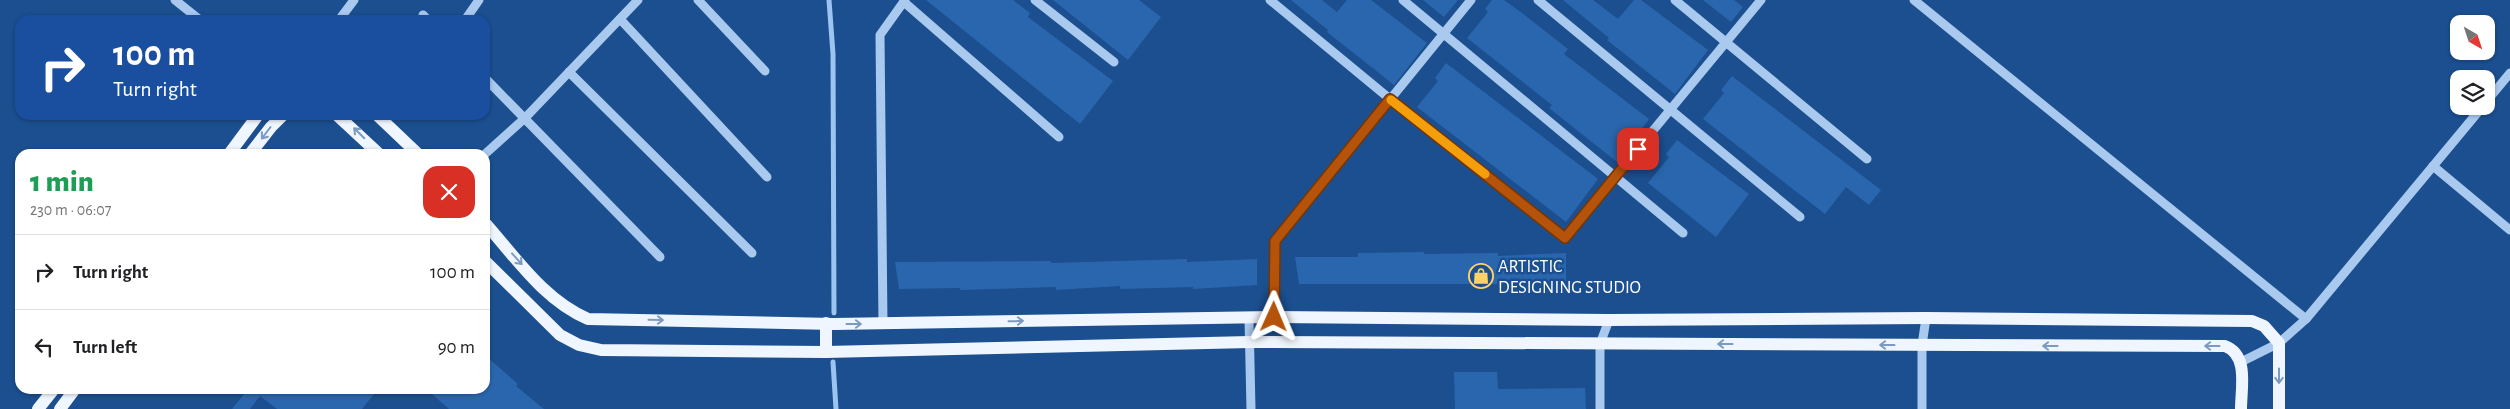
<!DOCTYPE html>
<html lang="en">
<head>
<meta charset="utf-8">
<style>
	:root { --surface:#fff; --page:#f6f6f6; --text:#202124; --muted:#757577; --line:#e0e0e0 }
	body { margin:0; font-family:"Alegreya Sans",sans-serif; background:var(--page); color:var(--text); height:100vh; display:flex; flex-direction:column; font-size:19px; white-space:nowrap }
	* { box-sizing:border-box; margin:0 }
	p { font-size:16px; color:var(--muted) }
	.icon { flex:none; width:28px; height:28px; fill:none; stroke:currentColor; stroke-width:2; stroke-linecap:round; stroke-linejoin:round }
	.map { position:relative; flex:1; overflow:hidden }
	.sheet { position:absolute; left:15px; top:149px; width:475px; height:245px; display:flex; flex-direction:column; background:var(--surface); border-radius:15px; box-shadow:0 1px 4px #0004 }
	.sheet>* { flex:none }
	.guide { position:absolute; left:15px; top:15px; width:475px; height:105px; border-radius:15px; box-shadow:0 1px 4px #0004; background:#1a4fa0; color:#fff; overflow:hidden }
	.needle { width:32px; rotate:141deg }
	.tools { position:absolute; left:2450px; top:15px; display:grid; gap:10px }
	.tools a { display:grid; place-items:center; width:45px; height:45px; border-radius:10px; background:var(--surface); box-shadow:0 1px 4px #0004; font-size:25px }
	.pin { position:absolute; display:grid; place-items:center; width:42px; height:42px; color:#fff; margin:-21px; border-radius:10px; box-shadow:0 2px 8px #0006 }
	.me { position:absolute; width:55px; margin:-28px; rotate:1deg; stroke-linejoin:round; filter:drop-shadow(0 0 4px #0008) }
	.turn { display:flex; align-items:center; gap:18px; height:105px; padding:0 15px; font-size:22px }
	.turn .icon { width:65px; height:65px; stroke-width:2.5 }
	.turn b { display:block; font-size:35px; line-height:42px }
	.round { display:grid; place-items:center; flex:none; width:52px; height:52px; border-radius:15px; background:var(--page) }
	.head { display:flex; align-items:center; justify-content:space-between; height:85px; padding:0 15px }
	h1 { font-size:30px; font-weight:800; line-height:38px; color:#1e9e55 }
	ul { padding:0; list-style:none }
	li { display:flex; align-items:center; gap:15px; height:75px; padding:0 15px; border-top:1px solid var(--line) }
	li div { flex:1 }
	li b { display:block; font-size:19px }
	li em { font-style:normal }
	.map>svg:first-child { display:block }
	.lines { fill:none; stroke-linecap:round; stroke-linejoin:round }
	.stream { stroke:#9cc4f0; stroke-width:5 }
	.building { fill:#2a66ad }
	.minor { stroke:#a9c9ee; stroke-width:9 }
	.major { stroke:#f0f6ff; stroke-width:12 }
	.oneway { stroke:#7b9ac1 }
	.route-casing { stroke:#753606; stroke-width:12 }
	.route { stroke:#b45309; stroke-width:9 }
	.slow { stroke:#f59e0b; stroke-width:9 }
	.labels { text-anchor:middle; stroke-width:5; stroke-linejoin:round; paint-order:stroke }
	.poi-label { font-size:18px; fill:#fff; stroke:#1b4f8f; text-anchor:start }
</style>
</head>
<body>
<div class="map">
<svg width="2510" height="409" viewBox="0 0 2510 409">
	<rect width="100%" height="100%" fill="#1b4f8f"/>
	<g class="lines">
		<!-- stream -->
		<g class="stream">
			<path d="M829 0 833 54 834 313"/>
			<path d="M833 362 836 409"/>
		</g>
	</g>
	<!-- building -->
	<g class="building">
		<path d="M926 0H1013L1030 13 1028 17 1113 81 1080 124Z"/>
		<path d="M1053 0H1139L1161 17 1128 60Z"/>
		<path d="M1291 0H1322L1337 12 1347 0H1371L1427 43 1394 85 1327 32 1328 30Z"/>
		<path d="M1423 0H1458L1444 17Z"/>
		<path d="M1492 0H1504L1522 13 1568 49 1564 54 1649 119 1617 162 1549 108 1552 105 1467 38 1488 12 1485 9Z"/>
		<path d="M1563 0H1593L1618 19 1634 0H1641L1708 50 1675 94 1607 40 1609 38Z"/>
		<path d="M1703 0H1734L1743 7 1731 22Z"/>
		<path d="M1446 63 1598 179 1566 222 1417 107 1438 81 1435 78Z"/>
		<path d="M1732 76 1881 190 1869 205 1846 187 1825 214 1703 119 1724 93 1721 90Z"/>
		<path d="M1677 140 1749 194 1716 237 1648 183 1669 157 1666 154Z"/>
		<path d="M1424 252V254L1498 253V256L1566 253V281L1507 284H1299L1295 257H1358V253Z"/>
		<path d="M1187 259V262L1257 259V285L1193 289V287L1120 289V286L1056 290V287L960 290V288L899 289 895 262 1051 261V263Z"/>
		<path d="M485 355 518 384 516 386 544 409H449L426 389H485Z"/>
		<path d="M1454 372H1497L1498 389 1585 388 1586 409H1455Z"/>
		<path d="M248 389H378L362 409H277L260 396 250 409H232Z"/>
	</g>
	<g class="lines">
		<!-- minor -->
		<g class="minor">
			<path d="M175 0 200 20"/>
			<path d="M698 0 765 71"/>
			<path d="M1035 0 1114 62"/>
			<path d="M1270 0 1390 99 1565 237 1761 0"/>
			<path d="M1403 0 1683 233"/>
			<path d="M1538 0 1800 217"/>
			<path d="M1675 0 1867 159"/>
			<path d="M1914 0 2306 319"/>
			<path d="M904 2 1059 137"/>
			<path d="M423 15 428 20"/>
			<path d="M620 19 767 177"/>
			<path d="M339 20 354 0"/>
			<path d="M465 20 479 0"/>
			<path d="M569 72 752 253"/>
			<path d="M485 78 660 257"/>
			<path d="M2486 102 2510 73"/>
			<path d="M485 154 525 118 638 0"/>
			<path d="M2433 166 2510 230"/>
			<path d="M1274 317 1275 241 1471 0"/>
			<path d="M1249 318 1251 409"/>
			<path d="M883 324 880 35 905 0"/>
			<path d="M2241 362 2279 343 2306 319 2483 106"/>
			<path d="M1600 409V344L1609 320"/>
			<path d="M1922 409V345L1926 318"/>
		</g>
		<!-- major -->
		<g class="major">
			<path d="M337 115 379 154"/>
			<path d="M377 115 418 154"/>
			<path d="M229 154 258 115"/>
			<path d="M250 154 271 127 283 115"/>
			<path d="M485 223C516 258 544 300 588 319L834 324 1274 317 1609 320 1926 318 2252 321 2264 326 2279 343V409"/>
			<path d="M485 261 560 335 579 345 601 350 826 352 1250 342 2225 346C2249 355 2241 388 2241 409"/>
			<path d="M826 352V323"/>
			<path d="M38 409 54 389"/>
			<path d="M60 409 75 389"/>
		</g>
	</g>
	<!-- one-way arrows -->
	<defs><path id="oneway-shaft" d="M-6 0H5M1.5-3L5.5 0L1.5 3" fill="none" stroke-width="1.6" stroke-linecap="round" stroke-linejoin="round" transform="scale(1.25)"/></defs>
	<g class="oneway">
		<use href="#oneway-shaft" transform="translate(266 133) rotate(127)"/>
		<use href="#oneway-shaft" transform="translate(359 133) rotate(-135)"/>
		<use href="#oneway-shaft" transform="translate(517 259) rotate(48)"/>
		<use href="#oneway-shaft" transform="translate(656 320) rotate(1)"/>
		<use href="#oneway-shaft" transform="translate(1016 321) rotate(-1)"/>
		<use href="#oneway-shaft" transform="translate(854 324)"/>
		<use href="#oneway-shaft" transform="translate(1725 344) rotate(-180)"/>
		<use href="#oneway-shaft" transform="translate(1887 345) rotate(-180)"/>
		<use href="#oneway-shaft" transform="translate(2050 346) rotate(-180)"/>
		<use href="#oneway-shaft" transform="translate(2212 346) rotate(-180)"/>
		<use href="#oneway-shaft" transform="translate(2279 376) rotate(90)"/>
	</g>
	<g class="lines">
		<defs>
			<path id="route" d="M1274 317 1275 241 1390 99 1565 238 1638 149"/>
		</defs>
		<!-- route casing -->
		<use href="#route" class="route-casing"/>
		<!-- route -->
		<use href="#route" class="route"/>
		<!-- slow -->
		<path class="slow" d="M1391 100 1485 174"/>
	</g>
	<!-- icons -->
	<defs>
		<symbol id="shop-ring" viewBox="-11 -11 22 22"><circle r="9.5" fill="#1b4f8f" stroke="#ffd166" stroke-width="1.5"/><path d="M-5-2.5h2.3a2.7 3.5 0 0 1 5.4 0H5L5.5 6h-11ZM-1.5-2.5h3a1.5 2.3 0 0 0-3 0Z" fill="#ffd166"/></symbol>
	</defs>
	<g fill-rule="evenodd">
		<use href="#shop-ring" x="1467" y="262" width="28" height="28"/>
	</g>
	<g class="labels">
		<!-- poi labels -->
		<g class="poi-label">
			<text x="1498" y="272">ARTISTIC<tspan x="1498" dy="21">DESIGNING STUDIO</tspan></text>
		</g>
	</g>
</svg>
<div class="tools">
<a><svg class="needle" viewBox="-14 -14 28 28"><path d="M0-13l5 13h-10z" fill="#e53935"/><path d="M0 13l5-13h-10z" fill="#757577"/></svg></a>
<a><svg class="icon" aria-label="layers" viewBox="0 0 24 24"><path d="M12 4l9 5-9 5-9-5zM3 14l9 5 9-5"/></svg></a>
</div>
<div class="pin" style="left:1638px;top:149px;background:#d93025"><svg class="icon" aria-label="arrive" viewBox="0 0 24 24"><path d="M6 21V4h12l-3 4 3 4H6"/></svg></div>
<svg class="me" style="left:1274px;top:317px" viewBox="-20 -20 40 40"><path d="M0-17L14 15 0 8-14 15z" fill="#b45309" stroke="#fff" stroke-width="4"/></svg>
<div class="guide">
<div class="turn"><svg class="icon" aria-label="right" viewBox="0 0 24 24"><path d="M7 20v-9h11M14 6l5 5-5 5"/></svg><div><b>100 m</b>Turn right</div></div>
</div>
<section class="sheet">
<div class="head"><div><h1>1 min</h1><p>230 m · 06:07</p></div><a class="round" style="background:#d93025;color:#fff"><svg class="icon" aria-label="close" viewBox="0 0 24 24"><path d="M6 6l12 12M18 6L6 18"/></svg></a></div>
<ul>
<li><svg class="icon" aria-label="right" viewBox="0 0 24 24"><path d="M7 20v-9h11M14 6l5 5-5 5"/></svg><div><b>Turn right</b></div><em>100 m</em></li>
<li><svg class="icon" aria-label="left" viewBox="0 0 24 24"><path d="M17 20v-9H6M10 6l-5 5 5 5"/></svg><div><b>Turn left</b></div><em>90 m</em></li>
</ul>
</section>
</div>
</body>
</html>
